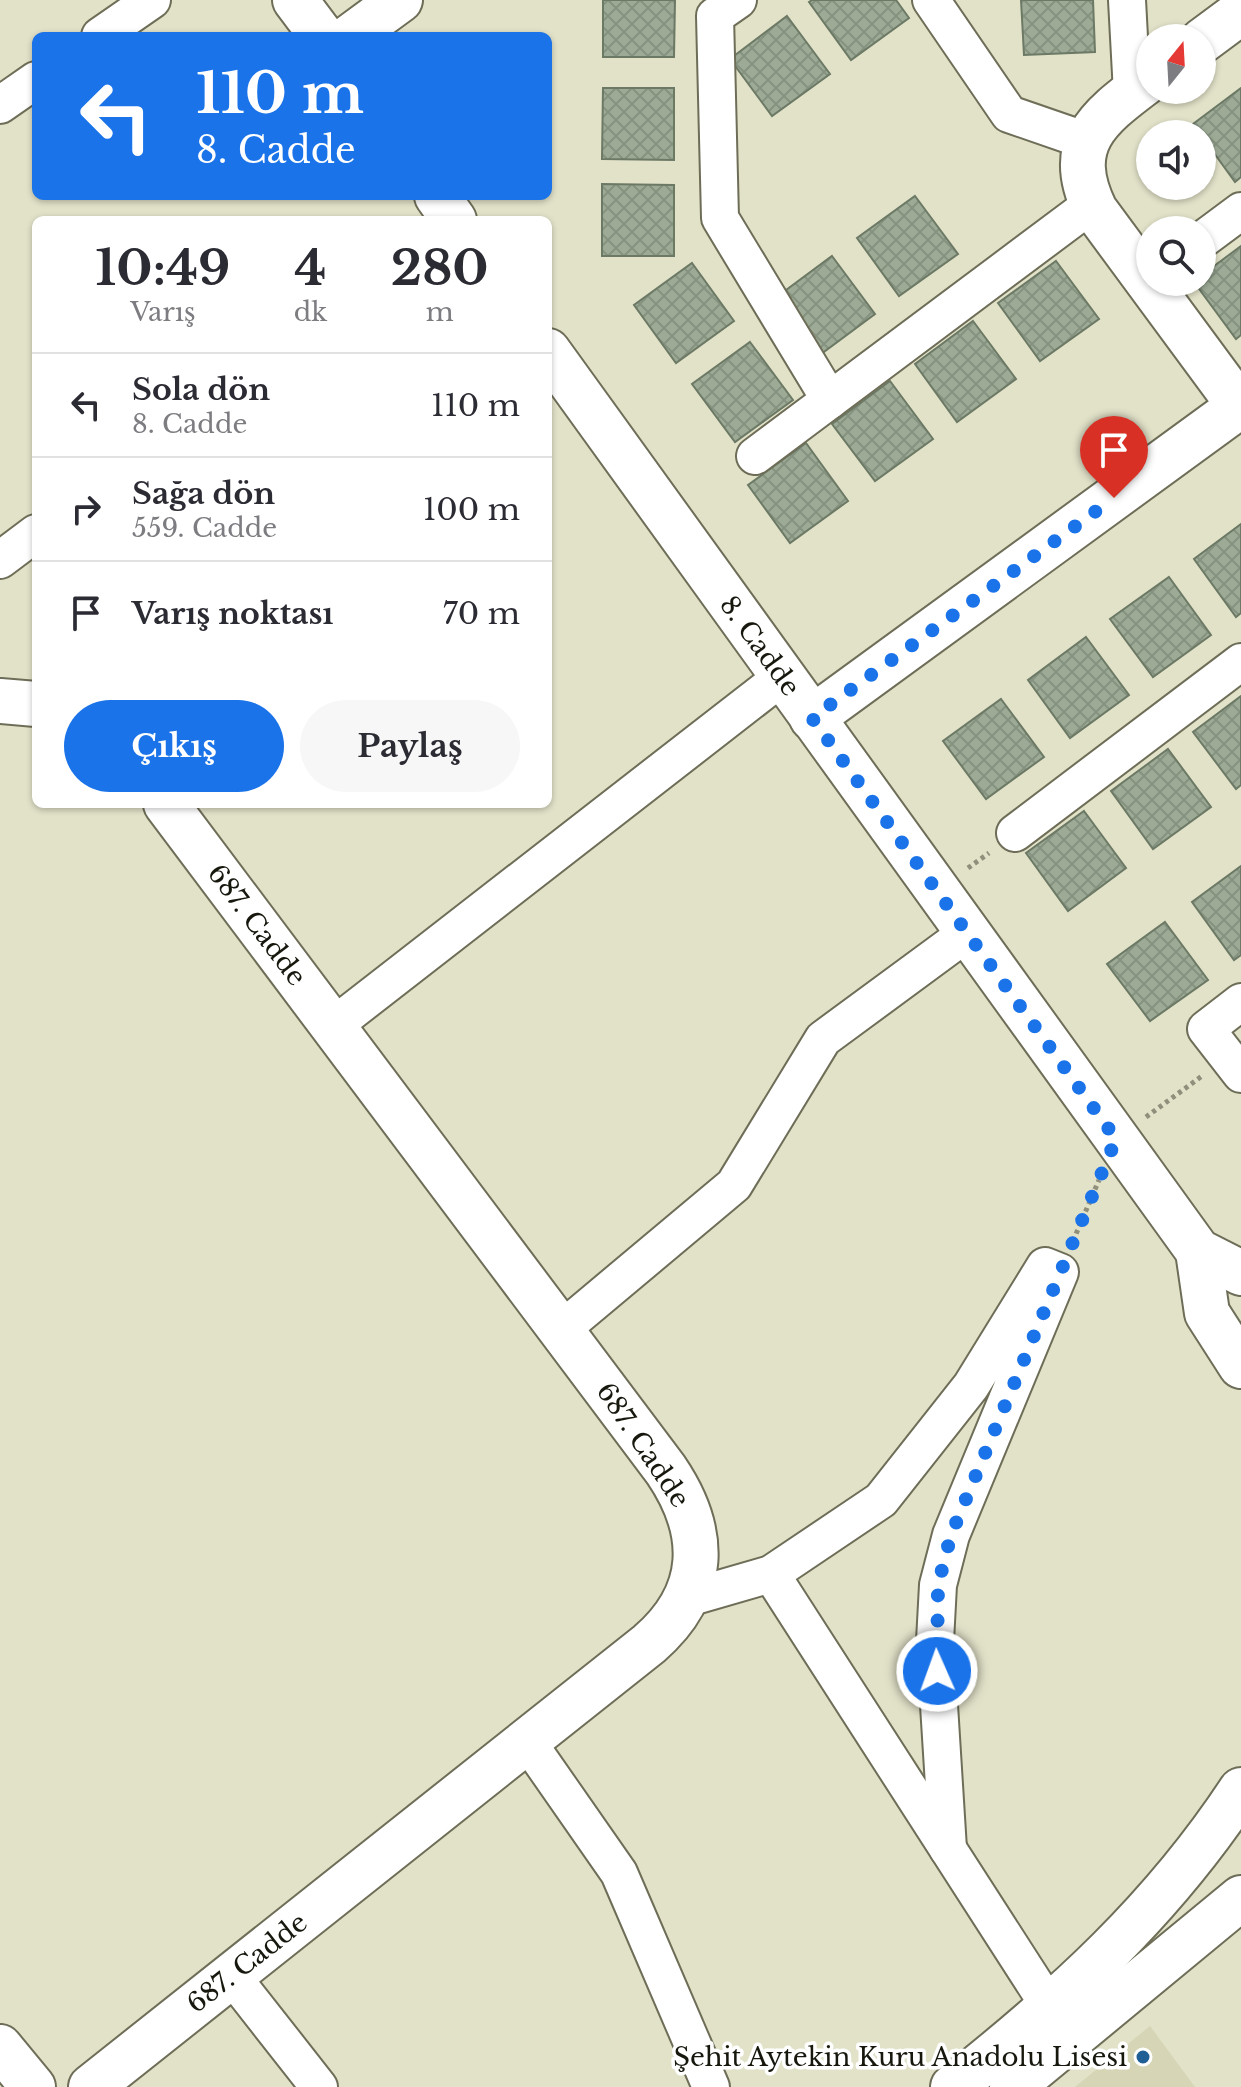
<!DOCTYPE html>
<html lang="tr">
<head>
<meta charset="utf-8">
<style>
	:root { --surface:#fff; --page:#f7f7f7; --text:#2b2b33; --muted:#7c7c81; --line:#e1e1e2; --accent:#1a73e8 }
	body { margin:0; font-family:"Libre Baskerville",serif; background:var(--page); color:var(--text); height:100vh; display:flex; flex-direction:column; font-size:30px; white-space:nowrap }
	* { box-sizing:border-box; margin:0 }
	p { font-size:26px; color:var(--muted) }
	.icon { flex:none; width:44px; height:44px; fill:none; stroke:currentColor; stroke-width:2; stroke-linecap:round; stroke-linejoin:round }
	.map { position:relative; flex:1; overflow:hidden }
	.drawer { position:absolute; left:32px; top:216px; width:520px; height:592px; display:flex; flex-direction:column; background:var(--surface); border-radius:12px; box-shadow:0 2px 6px #0004 }
	.drawer>* { flex:none }
	.top-card { position:absolute; left:32px; top:32px; width:520px; height:168px; border-radius:12px; box-shadow:0 2px 6px #0004; background:#1a73e8; color:#fff; overflow:hidden }
	.needle { width:52px; rotate:18deg }
	.controls { position:absolute; left:1136px; top:24px; display:grid; gap:16px }
	.controls a { display:grid; place-items:center; width:80px; height:80px; border-radius:50%; background:var(--surface); box-shadow:0 2px 6px #0004; font-size:40px }
	.pin { position:absolute; display:grid; place-items:center; width:68px; height:68px; color:#fff; margin:-82px -34px; border-radius:50% 50% 50% 0; rotate:-45deg; box-shadow:0 0 8px #0007 }
	.pin .icon { rotate:45deg }
	.me { position:absolute; width:88px; margin:-44px; rotate:358deg; stroke-linejoin:round; filter:drop-shadow(0 0 6px #0008) }
	.turn { display:flex; align-items:center; gap:28px; height:168px; padding:0 32px; font-size:36px }
	.turn .icon { width:104px; height:104px; stroke-width:2.5 }
	.turn b { display:block; font-size:56px; line-height:68px }
	.eta { display:flex; justify-content:space-evenly; align-items:center; height:136px; text-align:center }
	.eta b { font-size:48px; font-weight:700; line-height:56px }
	.primary-button { display:flex; gap:16px; margin-top:auto; padding:16px 32px }
	.primary-button a { flex:1; height:92px; border-radius:48px; background:var(--accent); color:#fff; font-size:32px; font-weight:700; line-height:92px; text-align:center }
	.primary-button a+a { background:var(--page); color:var(--text) }
	ul { padding:0; list-style:none }
	li { display:flex; align-items:center; gap:24px; height:104px; padding:0 32px; border-top:2px solid var(--line) }
	li div { flex:1 }
	li b { display:block; font-size:30px }
	li em { font-style:normal }
	.map>svg:first-child { display:block }
	.built { fill:#d6d5b6 }
	.building { fill:url(#building-cross-hatch); stroke:#6c7965; stroke-width:2 }
	.lines { fill:none; stroke-linecap:round; stroke-linejoin:round }
	.street-casing { stroke:#6e6d57; stroke-width:40 }
	.secondary-casing { stroke:#6e6d57; stroke-width:48 }
	.path { stroke:#8f8f7c; stroke-width:5; stroke-dasharray:4 4; stroke-linecap:butt }
	.street { stroke:#fff; stroke-width:36 }
	.secondary { stroke:#fff; stroke-width:44 }
	.route { stroke:#1a73e8; stroke-width:14; stroke-dasharray:0 25.2 }
	.poi-dot { fill:#1f5f95; stroke:#fff; stroke-width:3 }
	.labels { text-anchor:middle; stroke-width:7; stroke-linejoin:round; paint-order:stroke }
	.street-label { font-size:26px; fill:#17170e; stroke:#fff }
	.poi-label { font-size:26px; fill:#17170e; stroke:#fff; text-anchor:end }
</style>
</head>
<body>
<div class="map">
<svg width="1241" height="2087" viewBox="0 0 1241 2087">
	<defs>
		<pattern id="building-cross-hatch" width="8" height="8" patternUnits="userSpaceOnUse" patternTransform="scale(2)"><rect width="8" height="8" fill="#9dab96"/><path d="M0 0l8 8M0 8l8-8" fill="none" stroke="#869280"/></pattern>
	</defs>
	<rect width="100%" height="100%" fill="#e2e2c9"/>
	<!-- built -->
	<path class="built" d="M1150 2026 1195 2087H1075Z"/>
	<!-- building -->
	<g class="building">
		<path d="M603 0H675L674 57H603Z"/>
		<path d="M812 0H896L909 18 851 60 809 2Z"/>
		<path d="M1021 0H1093L1095 52 1024 55Z"/>
		<path d="M787 16 830 74 772 116 730 59Z"/>
		<path d="M603 88H674V160L602 159Z"/>
		<path d="M1241 88V177L1235 182 1193 124Z"/>
		<path d="M602 184 674 185V256H602Z"/>
		<path d="M915 196 958 254 899 296 857 238Z"/>
		<path d="M1241 246V335L1236 339 1194 282H1202V275Z"/>
		<path d="M832 256 875 314 817 357 774 299Z"/>
		<path d="M1056 261 1099 319 1040 361 998 303Z"/>
		<path d="M692 263 734 321 676 363 634 305Z"/>
		<path d="M973 321 1016 379 957 422 915 364Z"/>
		<path d="M750 342 793 400 735 442 692 384Z"/>
		<path d="M890 381 933 439 875 481 832 424Z"/>
		<path d="M806 443 848 501 790 543 748 485Z"/>
		<path d="M1241 524V613L1236 617 1194 559Z"/>
		<path d="M1169 577 1211 635 1153 677 1110 619Z"/>
		<path d="M1086 637 1129 695 1070 738 1028 680Z"/>
		<path d="M1241 696V785L1236 789 1193 732Z"/>
		<path d="M1001 699 1044 757 986 799 943 741Z"/>
		<path d="M1168 749 1211 807 1153 849 1111 791Z"/>
		<path d="M1084 811 1126 868 1068 911 1026 853Z"/>
		<path d="M1241 866V955L1234 960 1192 902Z"/>
		<path d="M1165 922 1208 980 1150 1021 1107 964Z"/>
	</g>
	<g class="lines">
		<defs>
			<g id="street">
				<path d="M738 0 715 16 720 218 830 400"/>
				<path d="M931 0 1009 114 1087 141"/>
				<path d="M1127 0 1132 93"/>
				<path d="M100 36 152 0"/>
				<path d="M0 105 36 80"/>
				<path d="M1202 240 1241 211"/>
				<path d="M755 456 1092 204"/>
				<path d="M0 560 36 533"/>
				<path d="M1015 833 1241 662"/>
				<path d="M1241 1002 1206 1029 1241 1074"/>
				<path d="M333 1026 782 677"/>
				<path d="M561 1330 734 1185 823 1039 967 933"/>
				<path d="M771 1574 1051 2009"/>
				<path d="M688 1598 771 1574 881 1500 971 1386 1045 1266 1060 1272 951 1535 938 1585 935 1641 948 1849"/>
				<path d="M527 1741 619 1873 711 2087"/>
				<path d="M231 1975 319 2087"/>
			</g>
			<g id="secondary">
				<path d="M295 0 322 36"/>
				<path d="M351 36 400 0"/>
				<path d="M1202 41 1241 12"/>
				<path d="M1150 79C1101 116 1062 142 1095 210L1241 408"/>
				<path d="M437 196 454 220"/>
				<path d="M548 351 1198 1251 1241 1273"/>
				<path d="M0 701 36 704"/>
				<path d="M812 718 1241 405"/>
				<path d="M1198 1251 1207 1313 1241 1366"/>
				<path d="M0 2047 33 2087"/>
				<path d="M91 2087 649 1644C708 1593 708 1532 666 1470L166 804"/>
				<path d="M953 2087C1065 1998 1162 1910 1241 1790"/>
				<path d="M1012 2087 1241 1898"/>
			</g>
		</defs>
		<!-- street casing -->
		<use href="#street" class="street-casing"/>
		<!-- secondary casing -->
		<use href="#secondary" class="secondary-casing"/>
		<!-- path -->
		<g class="path">
			<path d="M968 868 989 853"/>
			<path d="M1146 1117 1202 1076"/>
			<path d="M1073 1241 1099 1180"/>
		</g>
		<!-- street -->
		<use href="#street" class="street"/>
		<!-- secondary -->
		<use href="#secondary" class="secondary"/>
	</g>
	<g class="lines">
		<!-- route -->
		<path class="route" d="M937 1671 938 1585 951 1535 1116 1139 812 718 1114 498"/>
	</g>
	<!-- markers -->
	<circle class="poi-dot" cx="1143" cy="2057" r="8"/>
	<g class="labels">
		<!-- street labels -->
		<g class="street-label">
			<text transform="translate(760 646) rotate(54)" y="9">8. Cadde</text>
			<text transform="translate(257 925) rotate(53)" y="9">687. Cadde</text>
			<text transform="translate(643 1445) rotate(56)" y="9">687. Cadde</text>
			<text transform="translate(247 1963) rotate(-38)" y="9">687. Cadde</text>
		</g>
		<!-- poi labels -->
		<g class="poi-label">
			<text x="1127" y="2066">Şehit Aytekin Kuru Anadolu Lisesi</text>
		</g>
	</g>
</svg>
<div class="controls">
<a><svg class="needle" viewBox="-14 -14 28 28"><path d="M0-13l5 13h-10z" fill="#e53935"/><path d="M0 13l5-13h-10z" fill="#7c7c81"/></svg></a>
<a><svg class="icon" aria-label="sound" viewBox="0 0 24 24"><path d="M4 9h4l5-4v14l-5-4H4zM17 9q2 3 0 6"/></svg></a>
<a><svg class="icon" aria-label="search" viewBox="0 0 24 24"><circle cx="10" cy="10" r="6"/><path d="M15 15l6 6"/></svg></a>
</div>
<div class="pin" style="left:1114px;top:498px;background:#d93025"><svg class="icon" aria-label="arrive" viewBox="0 0 24 24"><path d="M6 21V4h12l-3 4 3 4H6"/></svg></div>
<svg class="me" style="left:937px;top:1671px" viewBox="-20 -20 40 40"><circle r="17" fill="#1a73e8" stroke="#fff" stroke-width="3"/><path d="M0-11L8 9 0 5-8 9z" fill="#fff"/></svg>
<div class="top-card">
<div class="turn"><svg class="icon" aria-label="left" viewBox="0 0 24 24"><path d="M17 20v-9H6M10 6l-5 5 5 5"/></svg><div><b>110 m</b>8. Cadde</div></div>
</div>
<section class="drawer">
<div class="eta">
<div><b>10:49</b><p>Varış</p></div>
<div><b>4</b><p>dk</p></div>
<div><b>280</b><p>m</p></div>
</div>
<ul>
<li><svg class="icon" aria-label="left" viewBox="0 0 24 24"><path d="M17 20v-9H6M10 6l-5 5 5 5"/></svg><div><b>Sola dön</b><p>8. Cadde</p></div><em>110 m</em></li>
<li><svg class="icon" aria-label="right" viewBox="0 0 24 24"><path d="M7 20v-9h11M14 6l5 5-5 5"/></svg><div><b>Sağa dön</b><p>559. Cadde</p></div><em>100 m</em></li>
<li><svg class="icon" aria-label="arrive" viewBox="0 0 24 24"><path d="M6 21V4h12l-3 4 3 4H6"/></svg><div><b>Varış noktası</b></div><em>70 m</em></li>
</ul>
<div class="primary-button"><a>Çıkış</a><a>Paylaş</a></div>
</section>
</div>
</body>
</html>
